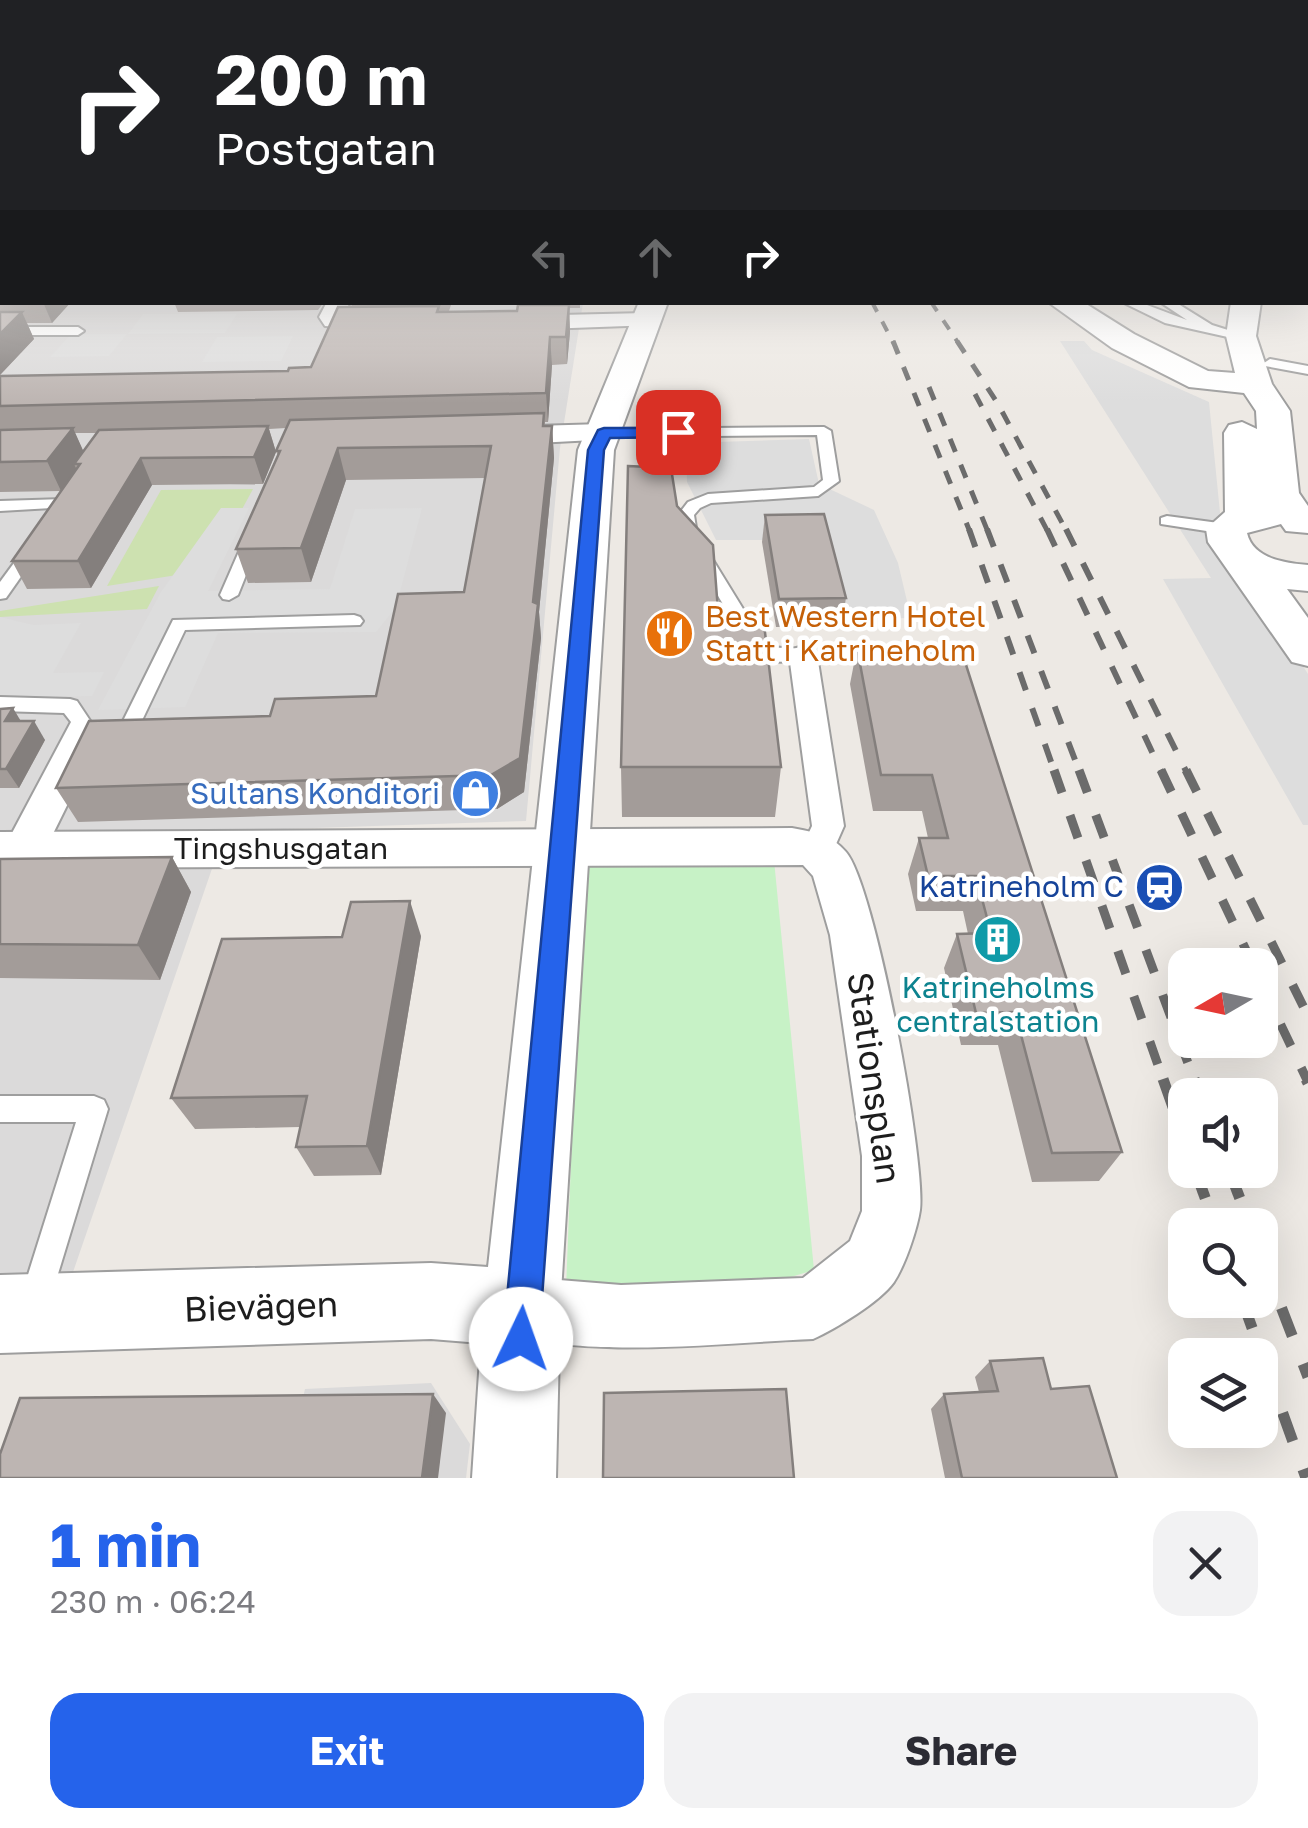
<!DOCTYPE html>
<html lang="en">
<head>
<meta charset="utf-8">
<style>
	:root { --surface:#fff; --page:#f2f2f3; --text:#2b2b33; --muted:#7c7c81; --accent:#2563eb }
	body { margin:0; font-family:"Golos Text",sans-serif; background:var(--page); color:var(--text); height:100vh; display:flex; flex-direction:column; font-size:38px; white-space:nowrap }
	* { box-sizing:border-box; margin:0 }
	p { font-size:32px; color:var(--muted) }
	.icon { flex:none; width:55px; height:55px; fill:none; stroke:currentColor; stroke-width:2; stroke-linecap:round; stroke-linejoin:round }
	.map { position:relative; height:1478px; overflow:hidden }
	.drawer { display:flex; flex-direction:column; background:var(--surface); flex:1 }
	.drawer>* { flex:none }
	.top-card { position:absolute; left:0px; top:0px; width:1310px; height:305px; box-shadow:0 10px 40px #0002; background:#202124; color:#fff; overflow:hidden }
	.needle { width:65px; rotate:261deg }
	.fabs { position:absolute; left:1168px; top:948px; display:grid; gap:20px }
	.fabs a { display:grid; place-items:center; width:110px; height:110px; border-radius:20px; background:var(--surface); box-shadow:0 10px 40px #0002; font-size:50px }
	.pin { position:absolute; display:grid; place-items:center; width:85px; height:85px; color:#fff; margin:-42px; border-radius:20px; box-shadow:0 5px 15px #0006 }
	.me { position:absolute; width:110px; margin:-55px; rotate:3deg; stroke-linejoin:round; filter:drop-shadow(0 0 8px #0008) }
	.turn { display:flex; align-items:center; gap:35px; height:210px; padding:0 50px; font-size:45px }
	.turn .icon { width:130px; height:130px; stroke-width:2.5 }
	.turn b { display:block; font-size:70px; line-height:85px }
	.lanes { display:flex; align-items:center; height:95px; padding:0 50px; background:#0003; justify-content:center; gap:50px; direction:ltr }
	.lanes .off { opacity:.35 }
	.round { display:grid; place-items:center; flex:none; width:105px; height:105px; border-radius:30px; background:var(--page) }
	.headline { display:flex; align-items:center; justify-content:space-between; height:170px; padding:0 50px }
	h1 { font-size:60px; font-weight:700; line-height:75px; color:var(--accent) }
	.primary-button { display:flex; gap:20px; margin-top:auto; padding:20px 50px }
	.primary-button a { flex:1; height:115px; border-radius:30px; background:var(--accent); color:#fff; font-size:40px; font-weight:700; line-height:115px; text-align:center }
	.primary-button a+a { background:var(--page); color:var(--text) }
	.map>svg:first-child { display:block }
	.residential { fill:#dbdada }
	.grass { fill:#cde1b0 }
	.park { fill:#c7f2c6 }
	.parking { fill:#ddd }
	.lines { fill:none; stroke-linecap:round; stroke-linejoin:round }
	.service-casing { stroke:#9e9e9e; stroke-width:4 }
	.pedestrian-casing { stroke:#9e9e9e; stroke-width:4 }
	.minor-casing { stroke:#9e9e9e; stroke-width:4 }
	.tertiary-casing { stroke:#9e9e9e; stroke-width:4 }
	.service { fill:#fff; fill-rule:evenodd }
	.pedestrian { fill:#fff; fill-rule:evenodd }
	.minor { fill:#fff; fill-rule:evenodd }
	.tertiary { fill:#fff; fill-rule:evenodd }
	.rail-far4 { stroke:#6b6b6b; stroke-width:4; stroke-dasharray:11 11; stroke-linecap:butt }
	.rail-far3 { stroke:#6b6b6b; stroke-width:5; stroke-dasharray:14 14; stroke-linecap:butt }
	.rail-far2 { stroke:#6b6b6b; stroke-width:6; stroke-dasharray:19 19; stroke-linecap:butt }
	.rail-far1 { stroke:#6b6b6b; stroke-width:9; stroke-dasharray:24 24; stroke-linecap:butt }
	.rail { stroke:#6b6b6b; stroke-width:11; stroke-dasharray:30 30; stroke-linecap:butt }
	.wall { fill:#a39c99; fill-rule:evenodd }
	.shaded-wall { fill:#847f7d }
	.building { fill:#bdb5b2; stroke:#847f7d; stroke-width:2.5 }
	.route { fill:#2563eb; stroke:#184099; stroke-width:2.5 }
	.labels { text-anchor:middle; stroke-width:9; stroke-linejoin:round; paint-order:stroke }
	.food-label { font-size:30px; fill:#c56008; stroke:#fff; text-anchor:start }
	.shop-label { font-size:30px; fill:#366cbe; stroke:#fff; text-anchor:end }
	.street-label { font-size:30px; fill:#1d1d1d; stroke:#fff }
	.transit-label { font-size:30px; fill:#164399; stroke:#fff; text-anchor:end }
	.culture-label { font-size:30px; fill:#0d838f; stroke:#fff }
	.near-street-label { font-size:35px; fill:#1d1d1d; stroke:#fff }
</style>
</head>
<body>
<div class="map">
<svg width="1308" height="1478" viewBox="0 0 1308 1478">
	<rect width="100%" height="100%" fill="#ede9e4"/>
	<!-- residential -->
	<g class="residential">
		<path d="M0 197 2 302 583 303 560 448 526 821 225 831 72 1275 0 1274Z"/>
		<path d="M431 1383 470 1444 466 1478H285L305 1389Z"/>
	</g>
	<!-- grass -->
	<g class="grass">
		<path d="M253 489 209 570 107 586 161 490Z"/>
		<path d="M159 586 147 609 0 617V611Z"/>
	</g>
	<!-- park -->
	<path class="park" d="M583 860H774L814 1270 731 1295 566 1289Z"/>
	<!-- parking -->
	<g class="parking">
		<path d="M143 314H237L225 333 127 334 109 356 50 357 71 334H128Z"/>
		<path d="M293 336 281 361 202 362 217 337Z"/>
		<path d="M1060 341H1084L1092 350 1209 402 1223 543 1308 674V825H1303L1163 579 1211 578Z"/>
		<path d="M809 439 819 484 874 510 898 563 911 618 847 619 829 540H716L687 482 686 443Z"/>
		<path d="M221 508H249L208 591 330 589 355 509 422 508 396 607 376 632 218 633 185 707 98 710 161 592Z"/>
		<path d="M0 617 33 625 81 623 53 673 104 672 92 696 0 698Z"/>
	</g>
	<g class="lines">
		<defs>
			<g id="service">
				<path d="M1122 302H1139L1187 320 1160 302H1175L1212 325 1247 336 1241 340 1165 323Z"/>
				<path d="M0 327H78L84 331 78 335H0Z"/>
				<path d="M1270 359 1308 366V374L1265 366 1264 363Z"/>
				<path d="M824 427 831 431 839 481 818 496 711 503 700 508 694 515 697 534 764 643C779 653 800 643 812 655L803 661 771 662 751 651 681 534 678 515 688 502 708 494 814 487 823 480 817 435 603 437 596 433 603 429Z"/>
				<path d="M64 499 72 504 69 507 0 511V501Z"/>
				<path d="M1167 516 1226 524 1234 529 1226 534 1161 524V518Z"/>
				<path d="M252 535 260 540 238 595 229 600 223 599 220 595 244 540Z"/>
				<path d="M31 546 39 551 6 598 0 599V582L25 548Z"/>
				<path d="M354 615 360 617 363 621 360 625 185 630 136 733 112 735 102 728 105 723 123 721 173 620Z"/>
				<path d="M0 697 70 699 77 701 91 722 67 769 79 770 82 775 42 856 34 859 24 852 14 859 6 856 3 850 71 722 64 713 0 711Z"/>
				<path d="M0 1096H94L104 1100 108 1109 51 1297 47 1308 36 1312 25 1308 21 1297 76 1122H0Z"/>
			</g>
			<path id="pedestrian" d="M803 646 813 649 817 655 844 826 829 860 817 864 805 860 800 851 812 826 789 655 793 649Z"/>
			<g id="minor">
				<path d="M327 302H350L344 314 383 316 395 323 383 330 325 326 319 317Z"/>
				<path d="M646 313 658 320 655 325 516 330 504 323 516 316Z"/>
				<path d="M603 424 613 427 617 433 613 439 498 445 488 442 484 436 488 430 498 427Z"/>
				<path d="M792 828C813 832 832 835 846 852 875 885 926 1162 920 1210 917 1230 905 1265 894 1282 880 1302 835 1329 813 1339 729 1342 576 1361 500 1330L491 1308 500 1286 522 1277 621 1285 803 1278 850 1241 862 1211V1156L830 935 813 876 803 865 0 868V832Z"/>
			</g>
			<g id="tertiary">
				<path d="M639 302H668L614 450 560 1308 556 1478H472L481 1343 431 1339 0 1353V1275L431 1263 488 1267 578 450Z"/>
				<path d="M1048 302H1083L1134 334 1208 371 1235 373 1226 336 1231 302H1261L1256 336 1272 384 1290 411 1299 493 1308 506V533L1286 531 1281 524 1247 533C1253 559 1285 563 1308 565V591L1287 589 1308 618V666L1292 662 1208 542 1206 529 1225 512 1224 433 1229 425 1242 422 1257 429 1256 411 1244 393 1189 387 1112 348Z"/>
			</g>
		</defs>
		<!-- service casing -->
		<use href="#service" class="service-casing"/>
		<!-- pedestrian casing -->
		<use href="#pedestrian" class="pedestrian-casing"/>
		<!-- minor casing -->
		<use href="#minor" class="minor-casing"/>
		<!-- tertiary casing -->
		<use href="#tertiary" class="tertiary-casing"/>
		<!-- service -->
		<use href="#service" class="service"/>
		<!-- pedestrian -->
		<use href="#pedestrian" class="pedestrian"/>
		<!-- minor -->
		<use href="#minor" class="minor"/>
		<!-- tertiary -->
		<use href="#tertiary" class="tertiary"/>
		<!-- rail-far4 -->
		<g class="rail-far4">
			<path d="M872 302 894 344"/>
			<path d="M931 302 959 344"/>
		</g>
		<!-- rail-far3 -->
		<g class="rail-far3">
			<path d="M893 341 970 532"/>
			<path d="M957 341 998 404 1067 532"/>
			<path d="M929 387 988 532"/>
			<path d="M975 394 1048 532"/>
		</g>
		<!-- rail-far2 -->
		<g class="rail-far2">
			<path d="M969 529 1055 773"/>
			<path d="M987 529 1080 773"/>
			<path d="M1047 529 1162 773"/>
			<path d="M1066 529 1187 773"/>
		</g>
		<!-- rail-far1 -->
		<g class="rail-far1">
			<path d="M1054 770 1164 1082"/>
			<path d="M1079 770 1195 1082"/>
			<path d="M1161 770 1253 965"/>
			<path d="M1186 770 1308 1016"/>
			<path d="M1260 981 1308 1082"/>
		</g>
		<!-- rail -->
		<g class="rail">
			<path d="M1163 1079 1185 1141"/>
			<path d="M1194 1079 1200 1095"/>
			<path d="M1306 1079 1308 1083"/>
			<path d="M1195 1170 1215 1225"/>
			<path d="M1229 1170 1250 1225"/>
			<path d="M1260 1252 1308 1377"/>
			<path d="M1242 1300 1306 1478"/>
		</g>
	</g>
	<!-- wall -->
	<g class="wall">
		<rect x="0" y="197" width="2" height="81"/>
		<path d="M2 282V302H71L52 323H27L34 339 0 375V284Z"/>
		<path d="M174 302H324L318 310 178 312Z"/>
		<path d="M351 302H452L449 311H517L524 305V302H580V308H569L570 332 567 364 552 365 548 422H545V426H552L554 458 539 612 541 638 524 792 497 809 78 822 56 788 270 716 376 696 464 592 485 478 346 480 311 582 248 583 236 549 278 456 276 451 286 428 269 429 276 452 263 484 152 485 91 588 27 589 12 561 61 491 0 492V376L288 371 311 367 352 307ZM75 433H97L83 451Z"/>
		<path d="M677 506 719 624 781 767 775 817H622L621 767Z"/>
		<path d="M765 515 846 598 841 626 776 627 762 542Z"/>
		<path d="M959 643 1122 1152 1099 1181 1032 1182 998 1045H961L944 968 957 934H968L963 911H916L908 874 919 838H928L922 811H873L850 684 857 648Z"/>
		<path d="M0 709 20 721 45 740 19 788H0Z"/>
		<path d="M172 857 191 892 160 980 0 978V859Z"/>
		<path d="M421 936 381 1175 314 1176 296 1147 300 1127 195 1129 171 1098Z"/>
		<path d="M990 1361 1051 1389 1117 1478H945L931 1409 944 1394 979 1392 975 1377Z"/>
	</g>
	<!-- shaded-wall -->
	<g class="shaded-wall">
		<path d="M43 302H71L52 323Z"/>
		<path d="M569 305 570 332 567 364 566 337Z"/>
		<path d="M22 312 34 339 0 375V333Z"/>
		<path d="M550 337 552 365 548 422 546 393Z"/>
		<path d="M268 426 276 452 263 484 254 457Z"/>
		<path d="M552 426 554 458 539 612 541 638 524 792 497 809 491 775Z"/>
		<path d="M73 428 86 457 80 464H74L77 470 61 491 47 461Z"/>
		<path d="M338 448 346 480 311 582 301 548Z"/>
		<path d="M141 458 152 485 91 588 78 561Z"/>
		<path d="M13 708 25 728 5 721Z"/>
		<path d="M34 721 45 740 19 788 6 769Z"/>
		<path d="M172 857 191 892 160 980 138 945Z"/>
		<path d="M410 901 421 936 381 1175 367 1146Z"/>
		<path d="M433 1394 446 1413 438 1478H422Z"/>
	</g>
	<!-- building -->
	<g class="building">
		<rect x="0" y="197" width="2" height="55"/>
		<path d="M2 282V297H0V284Z"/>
		<path d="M518 305H569L566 337H550L546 393 0 406V376L288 371 289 368 311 367 338 307 439 306 437 312 517 311Z"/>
		<path d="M0 312H22L0 334Z"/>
		<path d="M544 413 543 426H552L533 602 538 604 520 758 491 775 56 788 89 721 270 716 275 699 376 696 398 594 464 592 491 446 338 448 301 548 236 549 280 451H276L290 420Z"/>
		<path d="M268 426 254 457 141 458 78 561H12L80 464H74L99 430Z"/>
		<path d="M73 428 47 461 0 462V430Z"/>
		<path d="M628 466 671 468 677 506 713 545 719 624H764L781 767H621Z"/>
		<path d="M824 514 846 598 779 599 765 515Z"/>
		<path d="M959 643 1122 1152 1052 1153 1015 1012 976 1013 957 934 991 933 976 876H928L919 838H948L932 775H881L857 648Z"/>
		<path d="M13 708 5 721H34L6 769H0V709Z"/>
		<path d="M172 857 138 945 0 944V859Z"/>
		<path d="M410 901 367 1146 296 1147 307 1096 171 1098 222 939 342 937 351 902Z"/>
		<path d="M1043 1358 1051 1389 1089 1386 1117 1478H962L944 1394 998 1391 990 1361Z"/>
		<path d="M786 1389 794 1478H603L604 1393Z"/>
		<path d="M433 1394 422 1478H0V1454L20 1398Z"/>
	</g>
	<!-- sky -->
	<linearGradient id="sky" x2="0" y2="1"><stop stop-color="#8fbfe0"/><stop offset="0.49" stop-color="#f7f5f3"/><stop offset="1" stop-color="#f7f5f3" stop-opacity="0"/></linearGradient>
	<rect width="1308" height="403" fill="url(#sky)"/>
	<!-- route -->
	<path class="route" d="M604 428H678L686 432 678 437 610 438 604 450 539 1339 533 1351 521 1357 508 1351 503 1339 588 450 598 430Z"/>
	<!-- icons -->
	<defs>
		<symbol id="restaurant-disc" viewBox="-11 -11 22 22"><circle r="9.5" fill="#e8710a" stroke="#fff"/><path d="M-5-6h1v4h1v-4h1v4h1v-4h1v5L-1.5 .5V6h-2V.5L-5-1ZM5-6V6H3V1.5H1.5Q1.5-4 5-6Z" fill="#fff"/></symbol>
		<symbol id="shop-disc" viewBox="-11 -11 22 22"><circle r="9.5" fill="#3f7fe0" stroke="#fff"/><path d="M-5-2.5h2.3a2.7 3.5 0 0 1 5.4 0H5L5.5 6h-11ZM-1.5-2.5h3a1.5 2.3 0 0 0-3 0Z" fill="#fff"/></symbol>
		<symbol id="station-disc" viewBox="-11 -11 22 22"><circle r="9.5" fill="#1a4fb4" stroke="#fff"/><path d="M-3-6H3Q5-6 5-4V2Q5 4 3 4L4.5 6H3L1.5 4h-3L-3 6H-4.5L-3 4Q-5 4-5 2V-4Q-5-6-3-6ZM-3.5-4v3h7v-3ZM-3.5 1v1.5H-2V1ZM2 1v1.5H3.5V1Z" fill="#fff"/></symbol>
		<symbol id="building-disc" viewBox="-11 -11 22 22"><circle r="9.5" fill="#0f9aa8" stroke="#fff"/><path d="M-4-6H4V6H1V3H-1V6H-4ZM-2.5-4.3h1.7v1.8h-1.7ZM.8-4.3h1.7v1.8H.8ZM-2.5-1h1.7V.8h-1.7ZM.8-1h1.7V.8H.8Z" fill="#fff"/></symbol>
	</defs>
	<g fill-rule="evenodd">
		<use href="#restaurant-disc" x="642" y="606" width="55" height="55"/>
		<use href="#shop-disc" x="448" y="766" width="55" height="55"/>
		<use href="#station-disc" x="1132" y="860" width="55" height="55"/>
		<use href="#building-disc" x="970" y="912" width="55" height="55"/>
	</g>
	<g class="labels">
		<!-- food labels -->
		<g class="food-label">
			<text x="705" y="627">Best Western Hotel<tspan x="705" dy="34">Statt i Katrineholm</tspan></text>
		</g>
		<!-- shop labels -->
		<g class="shop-label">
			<text x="440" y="804">Sultans Konditori</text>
		</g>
		<!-- street labels -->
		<g class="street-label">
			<text x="281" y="859">Tingshusgatan</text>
		</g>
		<!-- transit labels -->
		<g class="transit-label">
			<text x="1124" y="897">Katrineholm C</text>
		</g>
		<!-- culture labels -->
		<g class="culture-label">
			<text x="998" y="998">Katrineholms<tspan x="998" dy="34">centralstation</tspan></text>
		</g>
		<!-- near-street labels -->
		<g class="near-street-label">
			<text transform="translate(874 1078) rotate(82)" y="12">Stationsplan</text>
			<text transform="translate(261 1307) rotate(-2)" y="12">Bievägen</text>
		</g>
	</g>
</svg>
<div class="fabs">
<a><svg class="needle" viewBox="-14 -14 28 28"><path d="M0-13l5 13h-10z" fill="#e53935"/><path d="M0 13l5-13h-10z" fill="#7c7c81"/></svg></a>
<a><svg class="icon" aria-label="sound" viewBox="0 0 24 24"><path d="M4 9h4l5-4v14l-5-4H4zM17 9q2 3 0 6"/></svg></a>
<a><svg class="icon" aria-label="search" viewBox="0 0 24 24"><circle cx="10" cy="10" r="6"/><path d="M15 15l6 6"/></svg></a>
<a><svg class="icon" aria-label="layers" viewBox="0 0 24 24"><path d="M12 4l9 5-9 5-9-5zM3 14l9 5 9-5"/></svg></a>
</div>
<div class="pin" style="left:678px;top:432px;background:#d93025"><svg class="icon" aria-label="arrive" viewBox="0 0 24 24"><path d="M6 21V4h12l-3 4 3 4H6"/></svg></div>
<svg class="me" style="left:521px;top:1339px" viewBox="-20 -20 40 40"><circle r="19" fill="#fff"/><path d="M0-13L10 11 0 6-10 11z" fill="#2563eb"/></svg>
<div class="top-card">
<div class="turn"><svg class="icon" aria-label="right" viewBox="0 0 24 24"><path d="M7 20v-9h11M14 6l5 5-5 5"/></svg><div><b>200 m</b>Postgatan</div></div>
<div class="lanes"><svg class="icon off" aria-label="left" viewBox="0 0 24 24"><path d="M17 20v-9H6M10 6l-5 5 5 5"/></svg><svg class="icon off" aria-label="ahead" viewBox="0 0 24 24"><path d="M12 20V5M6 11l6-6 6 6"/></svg><svg class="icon" aria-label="right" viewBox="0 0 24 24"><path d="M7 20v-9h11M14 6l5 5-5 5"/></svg></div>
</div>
</div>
<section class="drawer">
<div class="headline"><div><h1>1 min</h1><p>230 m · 06:24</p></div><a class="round"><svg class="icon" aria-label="close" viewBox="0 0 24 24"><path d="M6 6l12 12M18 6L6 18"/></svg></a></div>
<div class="primary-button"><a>Exit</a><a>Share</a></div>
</section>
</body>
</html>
